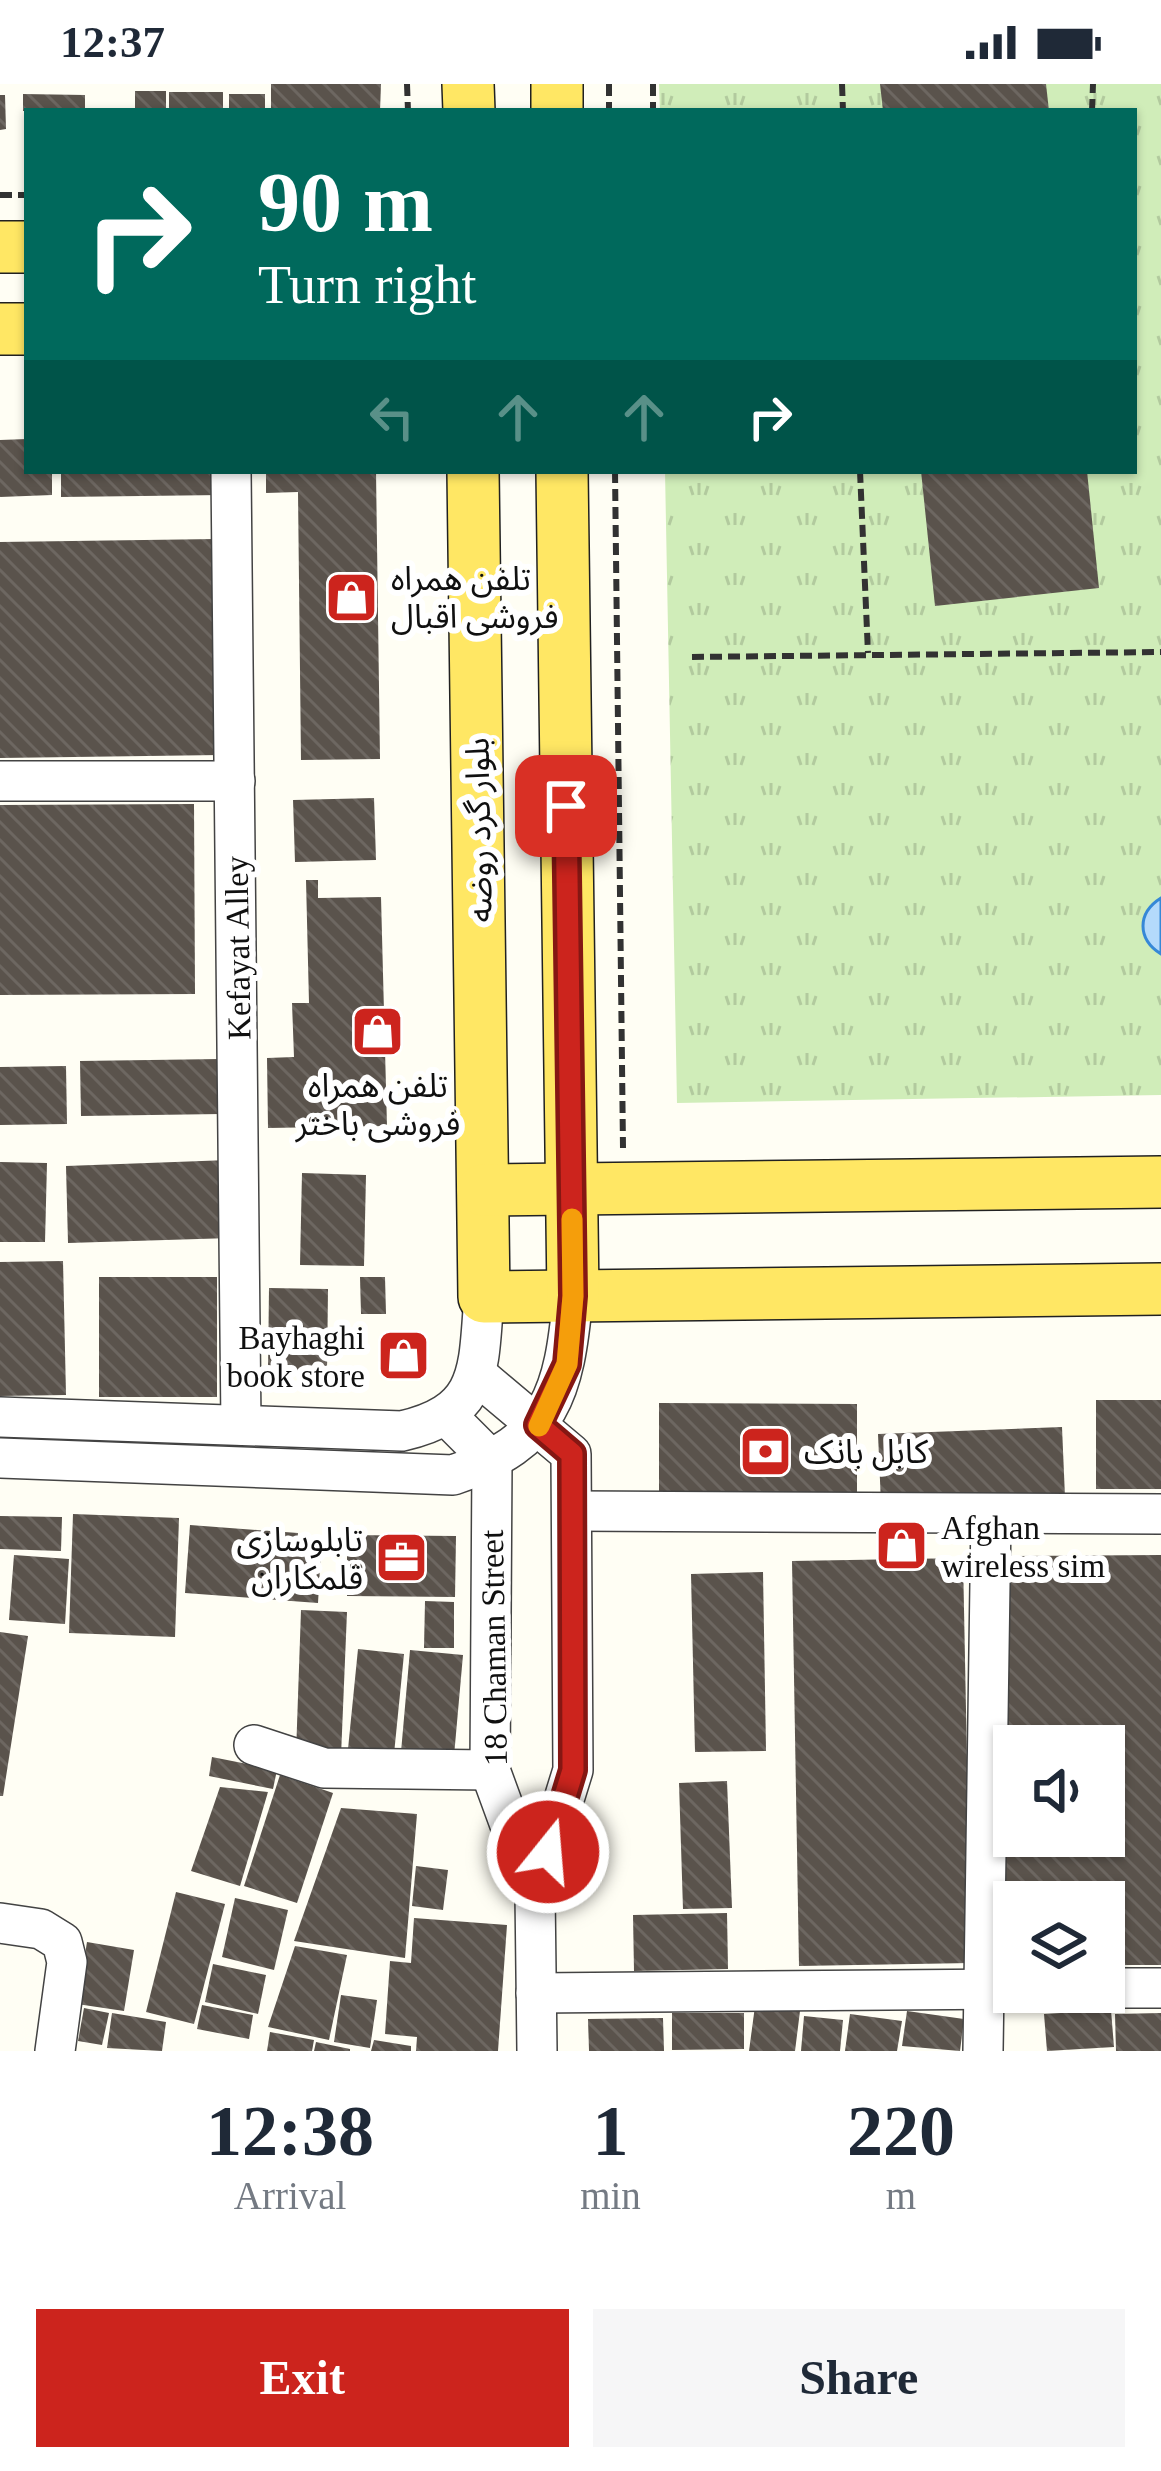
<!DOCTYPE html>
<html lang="en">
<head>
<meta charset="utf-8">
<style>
	:root { --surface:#fff; --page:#f6f6f7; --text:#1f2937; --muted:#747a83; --accent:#cc241d }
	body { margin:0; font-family:"Times New Roman","Noto Sans Arabic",serif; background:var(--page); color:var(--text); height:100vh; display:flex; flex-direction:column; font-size:45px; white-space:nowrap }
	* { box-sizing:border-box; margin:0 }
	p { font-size:39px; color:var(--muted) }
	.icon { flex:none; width:66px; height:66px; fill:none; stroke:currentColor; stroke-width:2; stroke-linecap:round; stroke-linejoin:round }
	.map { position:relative; height:1967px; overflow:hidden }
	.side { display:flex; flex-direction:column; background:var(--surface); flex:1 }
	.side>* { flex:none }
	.top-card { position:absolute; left:24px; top:24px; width:1113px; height:366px; border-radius:0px; box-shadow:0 3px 9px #0004; background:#00695c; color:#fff; overflow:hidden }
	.buttons { position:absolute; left:993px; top:1641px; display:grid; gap:24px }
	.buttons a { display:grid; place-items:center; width:132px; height:132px; border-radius:0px; background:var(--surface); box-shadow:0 3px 9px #0004; font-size:60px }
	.pin { position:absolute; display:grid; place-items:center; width:102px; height:102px; color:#fff; margin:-51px; border-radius:24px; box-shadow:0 6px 18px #0006 }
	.me { position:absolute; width:132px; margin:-66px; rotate:17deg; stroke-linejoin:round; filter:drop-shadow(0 0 9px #0008) }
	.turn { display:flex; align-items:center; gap:42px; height:252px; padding:0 36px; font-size:54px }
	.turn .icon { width:156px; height:156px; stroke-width:2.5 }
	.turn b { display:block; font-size:84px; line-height:102px }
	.lanes { display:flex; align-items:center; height:114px; padding:0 36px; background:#0003; justify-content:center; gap:60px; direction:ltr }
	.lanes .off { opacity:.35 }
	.eta { display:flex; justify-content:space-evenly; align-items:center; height:204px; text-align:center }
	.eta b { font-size:72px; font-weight:700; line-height:84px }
	.cta { display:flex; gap:24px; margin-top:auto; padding:24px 36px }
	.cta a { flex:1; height:138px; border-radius:0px; background:var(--accent); color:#fff; font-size:48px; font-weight:700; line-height:138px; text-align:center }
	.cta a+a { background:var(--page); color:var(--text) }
	.status { display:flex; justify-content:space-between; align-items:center; height:84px; padding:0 60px; background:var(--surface); direction:ltr }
	.status svg { height:33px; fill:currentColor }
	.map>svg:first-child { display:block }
	.park { fill:url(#park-tufts) }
	.water { fill:#b4dafb; stroke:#3688d7; stroke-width:3 }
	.building { fill:url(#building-back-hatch); fill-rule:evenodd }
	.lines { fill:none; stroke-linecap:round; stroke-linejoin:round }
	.minor-casing { stroke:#434343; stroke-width:42 }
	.major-casing { stroke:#212121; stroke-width:54 }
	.path { stroke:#323232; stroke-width:6; stroke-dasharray:12 6; stroke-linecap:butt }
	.minor { stroke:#fff; stroke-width:39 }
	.major { stroke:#ffe764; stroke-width:51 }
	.route-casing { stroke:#851713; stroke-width:30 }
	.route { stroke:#cc241d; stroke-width:21 }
	.slow { stroke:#f59e0b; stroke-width:21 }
	.labels { text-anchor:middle; stroke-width:12; stroke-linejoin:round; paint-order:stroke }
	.poi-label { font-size:33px; fill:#101010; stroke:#fff; text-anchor:start }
	.street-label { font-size:33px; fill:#101010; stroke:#fff }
</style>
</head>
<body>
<div class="status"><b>12:37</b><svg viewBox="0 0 49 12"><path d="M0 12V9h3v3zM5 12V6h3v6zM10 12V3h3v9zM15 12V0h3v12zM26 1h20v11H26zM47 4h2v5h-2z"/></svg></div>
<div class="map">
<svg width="1161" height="1967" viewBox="0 0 1161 1967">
	<defs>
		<pattern id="park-tufts" width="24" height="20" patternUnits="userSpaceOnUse" patternTransform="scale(3)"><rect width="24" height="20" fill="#d0edb9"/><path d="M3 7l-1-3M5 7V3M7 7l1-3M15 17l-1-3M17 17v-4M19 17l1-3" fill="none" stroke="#b2ca9e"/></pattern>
		<pattern id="building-back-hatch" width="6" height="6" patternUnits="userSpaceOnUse" patternTransform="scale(3)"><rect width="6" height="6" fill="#5a534c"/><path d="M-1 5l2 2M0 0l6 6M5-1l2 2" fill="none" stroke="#6d6761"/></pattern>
	</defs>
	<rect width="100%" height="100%" fill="#fffef4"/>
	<!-- park -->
	<path class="park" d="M659 0H1161V1011L677 1019 665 387H1134V27H660Z"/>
	<!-- water -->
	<path class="water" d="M1161 814V870C1137 855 1137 829 1161 814Z"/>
	<!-- building -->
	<g class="building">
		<path d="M271 0H381L380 27H271Z"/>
		<path d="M880 0H1046L1049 27H883Z"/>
		<rect x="135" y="7" width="31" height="20"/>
		<rect x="169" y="8" width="54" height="19"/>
		<path d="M23 10 85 11V27H23Z"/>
		<rect x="229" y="10" width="36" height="17"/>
		<path d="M0 11H5L6 45 0 46Z"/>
		<path d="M27 355V387H52V411L0 413V356Z"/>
		<path d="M61 387H221L222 411 61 413Z"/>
		<path d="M266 387H376L380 675 301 676 298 408 266 409Z"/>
		<path d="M921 387H1087L1099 504 935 522Z"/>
		<path d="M216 455 220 671 0 674V458Z"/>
		<path d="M374 714 376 776 295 778 293 716Z"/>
		<path d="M194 720 195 910 0 911V721Z"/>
		<path d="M306 796H318V814L381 813 387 1042 268 1044 267 974 294 973 292 919H309Z"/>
		<path d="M220 975 221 1030 81 1032 80 977Z"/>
		<path d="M66 982 67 1040 0 1041V983Z"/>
		<path d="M229 1076 231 1154 68 1159 66 1082Z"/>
		<path d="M0 1078 47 1079 45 1158H0Z"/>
		<path d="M302 1089 366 1091 364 1182 300 1181Z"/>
		<path d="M63 1177 66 1311 0 1312V1178Z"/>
		<rect x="99" y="1193" width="118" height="120"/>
		<path d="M360 1193H385L386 1230H361Z"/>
		<path d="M269 1204 328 1205 327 1287 268 1286Z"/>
		<rect x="1096" y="1316" width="65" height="89"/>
		<path d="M659 1319 857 1320V1418H659Z"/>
		<path d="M1062 1343 1065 1413 881 1420 878 1350Z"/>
		<path d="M73 1430 179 1434 175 1553 69 1549Z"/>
		<path d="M0 1432 62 1433 61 1467 0 1465Z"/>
		<path d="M190 1441 298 1449 297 1466 321 1467 318 1519 185 1509Z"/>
		<path d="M347 1451 456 1452 455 1513 347 1512Z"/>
		<path d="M14 1471 69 1475 65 1540 9 1536Z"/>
		<path d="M1161 1471V1881H1104V1818H1014V1881H1006L1005 1472ZM1014 1662H1104V1752H1014Z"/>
		<path d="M963 1474 971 1879 799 1882 792 1477Z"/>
		<path d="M763 1488 766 1667 695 1668 691 1490Z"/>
		<path d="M425 1517 454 1518V1564H424Z"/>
		<path d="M301 1526 347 1528 341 1672 296 1670Z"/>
		<path d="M0 1548 28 1552 3 1712H0Z"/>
		<path d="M358 1565 404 1570 393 1680 347 1675Z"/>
		<path d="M410 1566 463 1571 454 1672 401 1668Z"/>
		<path d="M212 1673 277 1686 273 1705 209 1692Z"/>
		<path d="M280 1691 333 1709 297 1819 244 1802Z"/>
		<path d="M727 1697 732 1824 683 1825 679 1699Z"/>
		<path d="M220 1703 268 1708 240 1802 191 1787Z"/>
		<path d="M341 1724 417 1730 405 1874 294 1857Z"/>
		<path d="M416 1782 448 1786 443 1826 412 1822Z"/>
		<path d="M176 1808 225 1820 194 1940 146 1928Z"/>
		<path d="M235 1814 288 1826 274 1886 222 1873Z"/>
		<path d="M727 1829 728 1885 634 1887 633 1831Z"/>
		<path d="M414 1834 507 1841 498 1967H416L417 1953 385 1950 390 1877 411 1879Z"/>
		<path d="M87 1858 134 1866 124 1927 77 1920Z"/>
		<path d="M295 1862 347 1871 329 1956 268 1943Z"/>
		<path d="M213 1880 266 1891 258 1930 205 1918Z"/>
		<path d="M341 1911 377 1916 370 1964 334 1958Z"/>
		<path d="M202 1921 253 1931 249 1955 197 1945Z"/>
		<path d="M755 1922 800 1927 795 1967H749Z"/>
		<path d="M84 1924 109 1929 102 1961 78 1957Z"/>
		<path d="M1111 1926 1114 1963 1047 1967 1044 1930Z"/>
		<path d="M907 1927 964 1935 960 1967 902 1962Z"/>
		<path d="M112 1929 166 1938 162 1967 107 1964Z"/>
		<path d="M672 1929H744V1965L672 1966Z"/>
		<path d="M1161 1929V1967H1116L1115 1930Z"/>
		<path d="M850 1930 902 1937 897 1967H845Z"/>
		<path d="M804 1932 843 1936 840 1967H801Z"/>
		<path d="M663 1934 664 1967H589L588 1935Z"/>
		<path d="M270 1948 314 1956 312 1967H267Z"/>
		<path d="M374 1956 411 1962V1967H371Z"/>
		<path d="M316 1958 350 1965V1967H314Z"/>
	</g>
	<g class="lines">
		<defs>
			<g id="minor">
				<path d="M231 387 241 1341"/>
				<path d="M0 697H235"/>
				<path d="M476 1290 571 1370 573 1686 535 1809 537 1967"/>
				<path d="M446 1331 492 1377 490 1686 535 1809"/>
				<path d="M0 1333 402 1347C484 1328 478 1285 484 1213"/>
				<path d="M0 1374 453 1391C552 1357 564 1309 573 1212"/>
				<path d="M573 1427 1161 1430"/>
				<path d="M254 1661 324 1684 490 1686"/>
				<path d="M0 1839 41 1845 62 1858 67 1878 55 1967"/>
				<path d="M1104 1904H1161"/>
				<path d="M536 1909 1014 1905"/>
				<path d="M983 1967 991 1432"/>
			</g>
			<g id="major">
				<path d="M468 0 469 27"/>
				<path d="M557 0V27"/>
				<path d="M0 163H27"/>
				<path d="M0 245H27"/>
				<path d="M473 387 484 1213 1161 1205"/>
				<path d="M562 387 573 1212"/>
				<path d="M483 1106 1161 1098"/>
			</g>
		</defs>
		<!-- minor casing -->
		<use href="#minor" class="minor-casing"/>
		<!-- major casing -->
		<use href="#major" class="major-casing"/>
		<!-- path -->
		<g class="path">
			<path d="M407 0 408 27"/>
			<path d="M609 0V27"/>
			<path d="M653 0V27"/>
			<path d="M842 0 843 27"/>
			<path d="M1092 27 1093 0"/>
			<path d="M0 111H27"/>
			<path d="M615 387 623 1064"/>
			<path d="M860 387 868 569"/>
			<path d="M692 573 1161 568"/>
		</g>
		<!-- minor -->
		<use href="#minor" class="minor"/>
		<!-- major -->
		<use href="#major" class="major"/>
	</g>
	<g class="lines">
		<defs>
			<path id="route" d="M548 1768 573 1686 572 1370 538 1341 567 1280 573 1212 566 722"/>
		</defs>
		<!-- route casing -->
		<use href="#route" class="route-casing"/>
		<!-- route -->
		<use href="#route" class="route"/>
		<!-- slow -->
		<path class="slow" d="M539 1342 567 1280 573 1212 572 1135"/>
	</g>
	<!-- icons -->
	<defs>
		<symbol id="shop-square" viewBox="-11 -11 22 22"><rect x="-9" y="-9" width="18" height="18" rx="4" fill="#cc241d" stroke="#fff"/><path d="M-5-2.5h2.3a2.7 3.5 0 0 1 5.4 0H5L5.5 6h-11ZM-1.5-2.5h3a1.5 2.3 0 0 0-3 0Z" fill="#fff"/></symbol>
		<symbol id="bank-square" viewBox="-11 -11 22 22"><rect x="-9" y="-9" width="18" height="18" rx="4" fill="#cc241d" stroke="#fff"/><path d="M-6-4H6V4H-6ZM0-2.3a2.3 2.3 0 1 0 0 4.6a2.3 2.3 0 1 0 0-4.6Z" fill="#fff"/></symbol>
		<symbol id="office-square" viewBox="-11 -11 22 22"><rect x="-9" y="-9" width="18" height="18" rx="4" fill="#cc241d" stroke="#fff"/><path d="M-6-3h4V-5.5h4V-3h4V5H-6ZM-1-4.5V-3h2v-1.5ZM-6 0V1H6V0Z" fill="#fff"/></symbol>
	</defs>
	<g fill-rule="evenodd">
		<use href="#shop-square" x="322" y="484" width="59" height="59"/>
		<use href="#shop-square" x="348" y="918" width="59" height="59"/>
		<use href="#shop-square" x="374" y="1242" width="59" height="59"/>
		<use href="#bank-square" x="736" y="1338" width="59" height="59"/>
		<use href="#shop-square" x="872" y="1432" width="59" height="59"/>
		<use href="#office-square" x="372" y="1444" width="59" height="59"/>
	</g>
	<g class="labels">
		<!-- poi labels -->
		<g class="poi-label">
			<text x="391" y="506">تلفن همراه<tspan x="391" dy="38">فروشی اقبال</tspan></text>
			<text x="378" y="1013" text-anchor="middle">تلفن همراه<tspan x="378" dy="38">فروشی باختر</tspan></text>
			<text x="365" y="1265" text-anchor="end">Bayhaghi<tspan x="365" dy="38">book store</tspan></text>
			<text x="804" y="1379">کابل بانک</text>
			<text x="941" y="1455">Afghan<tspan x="941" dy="38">wireless sim</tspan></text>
			<text x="363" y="1467" text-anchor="end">تابلوسازی<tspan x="363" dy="38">قلمکاران</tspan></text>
		</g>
		<!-- street labels -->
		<g class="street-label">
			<text transform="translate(478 746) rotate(-91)" y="12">بلوار گرد روضه</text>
			<text transform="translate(237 864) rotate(-91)" y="12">Kefayat Alley</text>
			<text transform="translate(493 1564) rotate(-91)" y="12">18 Chaman Street</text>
		</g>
	</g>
</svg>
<div class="buttons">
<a><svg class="icon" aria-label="sound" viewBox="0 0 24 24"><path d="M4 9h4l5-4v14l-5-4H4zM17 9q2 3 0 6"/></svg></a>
<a><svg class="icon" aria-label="layers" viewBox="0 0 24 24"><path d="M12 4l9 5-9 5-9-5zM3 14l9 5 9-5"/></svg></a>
</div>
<div class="pin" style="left:566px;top:722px;background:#d93025"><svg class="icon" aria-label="arrive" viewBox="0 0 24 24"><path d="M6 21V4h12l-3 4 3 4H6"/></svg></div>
<svg class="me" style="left:548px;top:1768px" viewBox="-20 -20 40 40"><circle r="17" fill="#cc241d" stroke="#fff" stroke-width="3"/><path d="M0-11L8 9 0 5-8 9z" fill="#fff"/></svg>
<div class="top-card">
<div class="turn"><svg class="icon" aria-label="right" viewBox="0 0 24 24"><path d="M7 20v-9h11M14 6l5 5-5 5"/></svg><div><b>90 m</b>Turn right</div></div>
<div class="lanes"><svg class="icon off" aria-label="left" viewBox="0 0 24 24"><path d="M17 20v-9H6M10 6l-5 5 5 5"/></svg><svg class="icon off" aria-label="ahead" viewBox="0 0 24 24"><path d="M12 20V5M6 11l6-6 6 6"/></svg><svg class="icon off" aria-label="ahead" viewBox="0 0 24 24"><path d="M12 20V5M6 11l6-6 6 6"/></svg><svg class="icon" aria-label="right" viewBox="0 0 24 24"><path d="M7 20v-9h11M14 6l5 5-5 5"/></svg></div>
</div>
</div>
<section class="side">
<div class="eta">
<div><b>12:38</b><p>Arrival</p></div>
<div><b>1</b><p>min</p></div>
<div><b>220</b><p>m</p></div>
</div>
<div class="cta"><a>Exit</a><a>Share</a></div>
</section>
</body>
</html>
